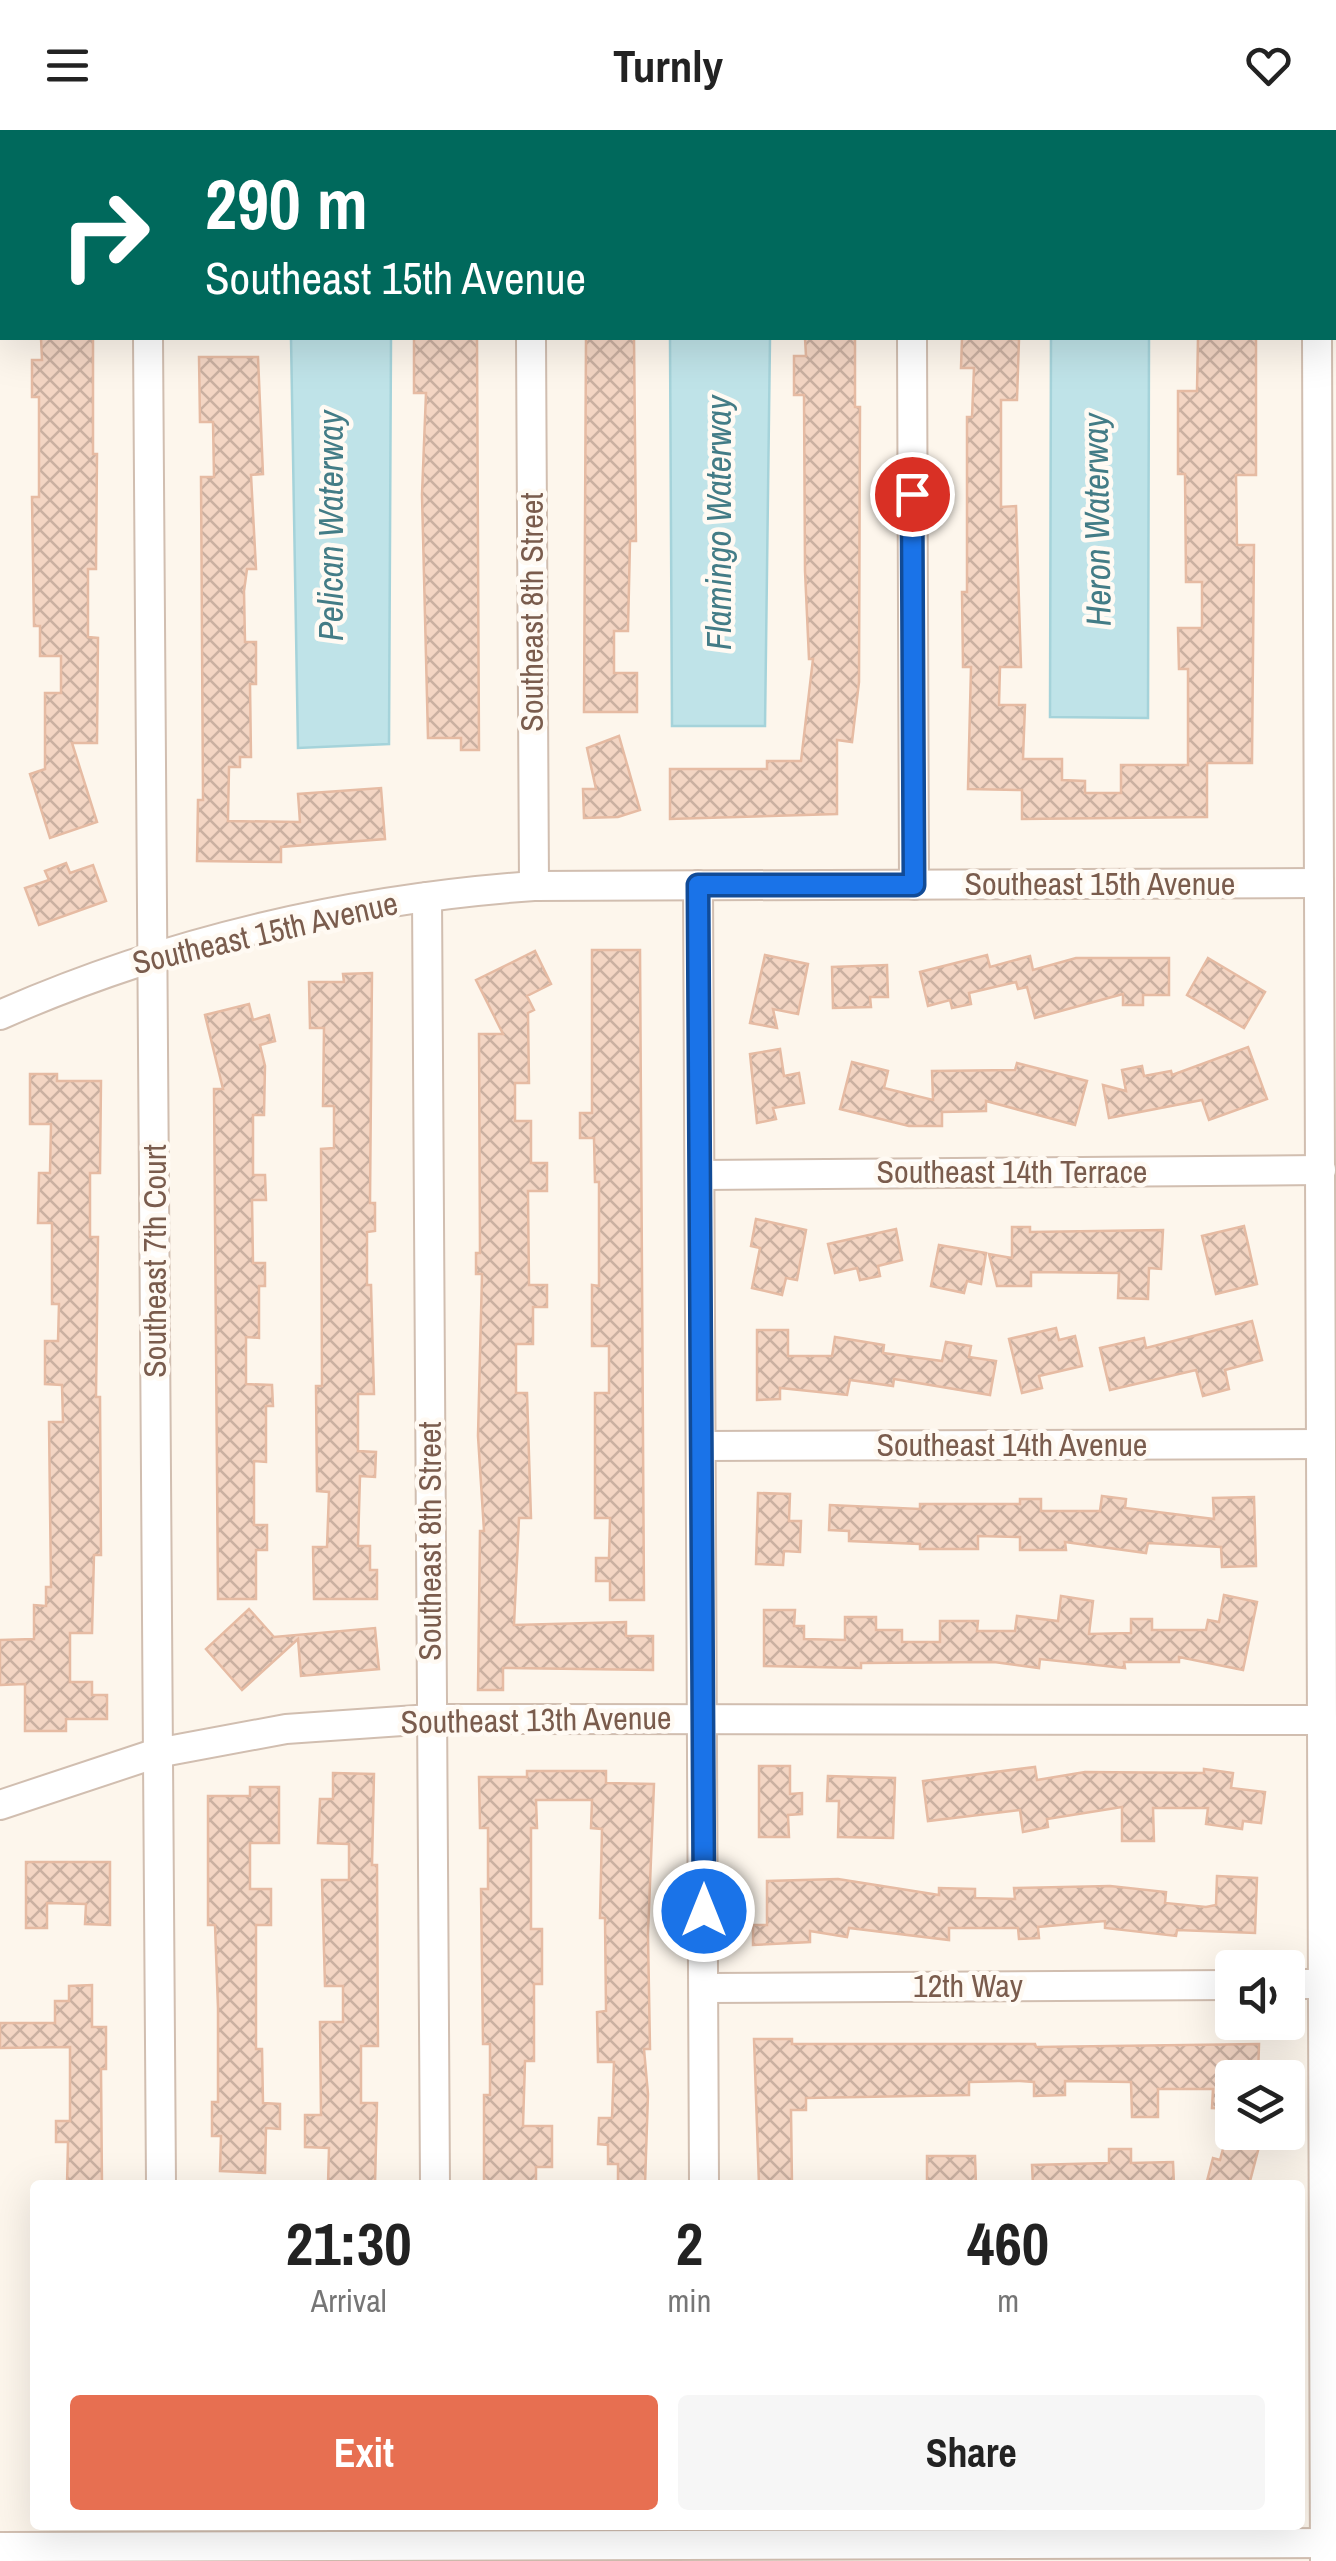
<!DOCTYPE html>
<html lang="en">
<head>
<meta charset="utf-8">
<style>
	:root { --surface:#fff; --page:#f6f6f6; --text:#222; --muted:#767676; --accent:#e76f51 }
	body { margin:0; font-family:"Archivo Narrow",sans-serif; background:var(--page); color:var(--text); height:100vh; display:flex; flex-direction:column; font-size:38px; white-space:nowrap }
	* { box-sizing:border-box; margin:0 }
	p { font-size:32px; color:var(--muted) }
	.icon { flex:none; width:55px; height:55px; fill:none; stroke:currentColor; stroke-width:2; stroke-linecap:round; stroke-linejoin:round }
	.map { position:relative; flex:1; overflow:hidden }
	.drawer { position:absolute; left:30px; top:2050px; width:1275px; height:350px; display:flex; flex-direction:column; background:var(--surface); border-radius:10px; box-shadow:0 10px 40px #0002 }
	.drawer>* { flex:none }
	.banner { position:absolute; left:0px; top:0px; width:1338px; height:210px; box-shadow:0 10px 40px #0002; background:#00695c; color:#fff; overflow:hidden }
	.controls { position:absolute; left:1215px; top:1820px; display:grid; gap:20px }
	.controls a { display:grid; place-items:center; width:90px; height:90px; border-radius:10px; background:var(--surface); box-shadow:0 10px 40px #0002; font-size:50px }
	.pin { position:absolute; display:grid; place-items:center; width:85px; height:85px; color:#fff; margin:-42px; border:5px solid #fff; border-radius:50%; box-shadow:0 2px 10px #0007 }
	.me { position:absolute; width:110px; margin:-55px; rotate:0deg; stroke-linejoin:round; filter:drop-shadow(0 0 8px #0008) }
	.turn { display:flex; align-items:center; gap:35px; height:210px; padding:0 40px; font-size:45px }
	.turn .icon { width:130px; height:130px; stroke-width:2.5 }
	.turn b { display:block; font-size:70px; line-height:85px }
	.eta { display:flex; justify-content:space-evenly; align-items:center; height:170px; text-align:center }
	.eta b { font-size:60px; font-weight:800; line-height:70px }
	.cta { display:flex; gap:20px; margin-top:auto; padding:20px 40px }
	.cta a { flex:1; height:115px; border-radius:10px; background:var(--accent); color:#fff; font-size:40px; font-weight:800; line-height:115px; text-align:center }
	.cta a+a { background:var(--page); color:var(--text) }
	header { display:flex; justify-content:space-between; align-items:center; height:130px; padding:0 40px; background:var(--surface); font-size:45px; font-weight:800 }
	.map>svg:first-child { display:block }
	.water { fill:#bfe3e8; stroke:#a5d3da; stroke-width:2.5 }
	.building { fill:url(#building-cross-hatch); stroke:#e6bba3; stroke-width:2.5 }
	.lines { fill:none; stroke-linecap:round; stroke-linejoin:round }
	.minor-casing { stroke:#d1beb0; stroke-width:32 }
	.minor { stroke:#fff; stroke-width:28 }
	.route-casing { stroke:#114b97; stroke-width:25 }
	.route { stroke:#1a73e8; stroke-width:18 }
	.labels { text-anchor:middle; stroke-width:9; stroke-linejoin:round; paint-order:stroke }
	.street-label { font-size:32px; fill:#7a5c4d; stroke:#fffaf3 }
	.water-label { font-size:35px; font-style:italic; fill:#437c86; stroke:#fffaf3 }
</style>
</head>
<body>
<header><svg class="icon" aria-label="menu" viewBox="0 0 24 24"><path d="M4 6h16M4 12h16M4 18h16"/></svg>Turnly<svg class="icon" aria-label="heart" viewBox="0 0 24 24"><path d="M12 20l-8-8c-3-5 5-10 8-4 3-6 11-1 8 4z"/></svg></header>
<div class="map">
<svg width="1336" height="2431" viewBox="0 0 1336 2431">
	<defs>
		<pattern id="building-cross-hatch" width="8" height="8" patternUnits="userSpaceOnUse" patternTransform="scale(2.5)"><rect width="8" height="8" fill="#f3d5c3"/><path d="M0 0l8 8M0 8l8-8" fill="none" stroke="#cab0a1"/></pattern>
	</defs>
	<rect width="100%" height="100%" fill="#fdf6ec"/>
	<!-- water -->
	<g class="water">
		<path d="M291 208H391L389 614 298 618Z"/>
		<path d="M670 208H770L765 596H672Z"/>
		<path d="M1051 208H1149L1148 588 1050 587Z"/>
	</g>
	<!-- building -->
	<g class="building">
		<path d="M41 208H93V324H97L96 439H88V507L98 508 97 613H72L97 692 50 708 30 644 45 639V563H61V526H40V496H34L32 367H39V267H32V230H42Z"/>
		<path d="M414 208H477L479 620H461V608H428L422 365 426 263H414Z"/>
		<path d="M586 208H634L636 411H630L628 501H614V543H637V582H584Z"/>
		<path d="M805 208H855V277H860L859 552 852 612 837 610V684L670 689V639H767V631H801L813 529H809L805 441 804 265H794V226H806Z"/>
		<path d="M962 208 1019 209 1017 270H1001V377L1016 376 1021 537H1000L999 575H1025L1023 629H1062V650L1085 651V663H1121V635H1188V539H1179L1178 498H1202V452H1186L1185 344H1178V261H1197L1198 208H1256V345H1236L1237 415H1254L1252 633H1207V687L1022 689V660L968 659 971 537H963L962 462H967V287H972L974 238H961Z"/>
		<path d="M199 227H258L263 344 251 345 256 439H247L244 461 245 512H256V554H250L251 627H240V637H229L228 691 300 692 298 664 381 658 385 709 281 717V732L197 731 198 670H203L201 347H214L213 292H200Z"/>
		<path d="M619 606 640 680 618 687 584 688 583 659H596L587 618Z"/>
		<path d="M66 733 70 743 93 735 106 771 39 795 25 758 49 750 45 741Z"/>
		<path d="M592 820H640L644 1470H610V1451H596V1428H609L610 1388H595V1263H609V1216H592V1155L599 1156V1052H595L594 1008H580V983H592Z"/>
		<path d="M535 821 551 854 527 866 534 880 528 883 529 953H515V991H531V1033H547V1061H528L529 1155H547V1177H533V1214H516V1263H527L531 1388H519L514 1495 626 1492V1506H653V1540L503 1538V1560H478L480 1401H484L478 1306 482 1144H476V1123H480L479 904H503L476 850Z"/>
		<path d="M765 825 808 834 798 884 773 879 777 898 750 893Z"/>
		<path d="M987 825 990 837 1030 826 1033 840 1076 828H1169V865H1143V875H1123V864L1035 888 1027 857 1018 859 1016 852 969 863 971 874 952 878 950 870 928 876 920 842Z"/>
		<path d="M1208 828 1265 862 1244 898 1187 865Z"/>
		<path d="M887 835 888 867H870L871 877 833 878 832 837Z"/>
		<path d="M372 843 370 1073H375V1101L367 1102V1155H371L374 1264H358V1321L376 1322 375 1347 360 1346 358 1416H370V1440H377V1469H314L313 1417H327L329 1362 317 1361 316 1256H322L321 1019 334 1018V976H323L324 898H310L309 852H344L343 844Z"/>
		<path d="M249 874 253 890 269 885 275 911 260 915 265 936 264 985H253V1045H265L266 1070H252L253 1133H265V1156H259V1208L246 1207V1254L272 1255 273 1276H266V1332L254 1331V1395H267V1420H256V1469H218L214 959H223L205 885Z"/>
		<path d="M1248 917 1267 969 1209 990 1202 970 1109 988 1103 955 1126 961 1122 940 1142 936 1144 946 1171 941 1172 945Z"/>
		<path d="M780 919 784 946 799 943 804 973 773 978 776 989 757 993 750 924Z"/>
		<path d="M852 932 888 941 884 958 933 970 932 941 1015 940 1017 933 1087 951 1075 995 986 971V981L942 982V996H909L840 979Z"/>
		<path d="M30 944H57V951H101L100 1043H90V1107H98L96 1267H100L101 1425H94L92 1503H70V1552H92V1565H107V1589H66V1601H25V1554L0 1555V1510L34 1509V1475L46 1476V1457H51L49 1292H63L62 1255 45 1254V1211H58L59 1174H52V1093H38L39 1043H50L51 994H30Z"/>
		<path d="M756 1089 806 1100 797 1150 786 1148 782 1165 752 1158 760 1118 751 1116Z"/>
		<path d="M1244 1096 1257 1154 1216 1164 1202 1106Z"/>
		<path d="M1012 1097H1030V1102L1163 1100 1161 1139 1149 1138 1148 1169 1118 1168 1119 1143 1031 1142V1156H997L989 1124 1012 1128Z"/>
		<path d="M896 1099 902 1130 878 1136 880 1146 860 1150 857 1138 835 1143 828 1114Z"/>
		<path d="M939 1115 986 1123 981 1154 967 1151 964 1163 931 1156Z"/>
		<path d="M1252 1191 1262 1230 1225 1240 1229 1259 1203 1266 1196 1240 1110 1260 1100 1218 1144 1208 1146 1218Z"/>
		<path d="M1056 1198 1059 1210 1075 1206 1082 1236 1039 1246 1042 1258 1022 1263 1009 1209Z"/>
		<path d="M757 1200H788V1226H832L835 1207 884 1215 883 1223 942 1231 946 1212 971 1216 969 1227 996 1231 990 1265 894 1249 893 1256 850 1250 847 1265 780 1258V1269L757 1270Z"/>
		<path d="M758 1363 790 1364 789 1391H801L800 1422 784 1421 783 1435 756 1434Z"/>
		<path d="M1102 1366 1126 1369 1125 1378 1214 1389 1213 1368 1254 1367 1256 1436 1222 1437 1221 1417 1148 1413 1146 1423 1065 1412 1066 1420H1020V1407L978 1406V1419H920V1414L849 1411V1401L829 1400 830 1375 920 1379V1374H1020V1369H1041V1381H1100Z"/>
		<path d="M1224 1465 1257 1472 1243 1540 1179 1527V1532H1124L1125 1538 1040 1529 1039 1538 994 1532 861 1533V1538L764 1536V1480H795L794 1496H804V1509L845 1510V1487H876V1500H902V1512H940V1491H978L977 1501H1015L1017 1486 1058 1491 1061 1466 1093 1471 1089 1504 1131 1503V1489H1152V1500H1206L1208 1490 1219 1492Z"/>
		<path d="M249 1479 274 1507 375 1498 379 1539 301 1546 298 1509 242 1560 206 1519Z"/>
		<path d="M759 1636H790V1664L802 1663V1684L788 1685 789 1707H759Z"/>
		<path d="M1035 1637 1037 1650 1085 1642 1204 1643V1639L1233 1643 1231 1658 1265 1662 1261 1693 1243 1691 1242 1699 1206 1694 1208 1678H1153L1154 1711H1122V1677L1047 1689 1048 1697 1023 1702 1020 1680 928 1691 923 1651Z"/>
		<path d="M527 1641H606V1653L654 1654 648 1804 650 1919H644L648 1964 645 2055H618V2034H608V2015L598 2014 599 1988H612L614 1932H598L597 1882 606 1881 605 1788H600L602 1699 591 1698 592 1670H536L537 1698H531V1799H542V1854H534V1931H525L523 1996H552V2037H536V2055H484V1965H490V1914H483L481 1759H488V1698H480L479 1647H527Z"/>
		<path d="M333 1643 374 1644 372 1735H377L378 1916H361V1973H377L375 2055H328L329 2018 305 2017V1985H321L320 1892H343V1856H325L322 1750H349V1714L318 1713 320 1669H333Z"/>
		<path d="M828 1646 895 1648 893 1708 838 1707 839 1671H827Z"/>
		<path d="M250 1657H279V1713H250V1759H271V1795H256V1919H262L263 1973 280 1974V1999L266 1998 265 2043 220 2041 221 2006H212V1972H218V1878L215 1795H208V1666H250Z"/>
		<path d="M26 1732H110V1795L85 1794 86 1774 47 1773V1798H26Z"/>
		<path d="M1217 1746 1257 1748 1255 1803 1177 1800 1176 1806 1105 1798V1791L1038 1797 1039 1808 1019 1809 1018 1798H949V1810L849 1798 847 1807 810 1801V1812L753 1815V1795H767V1751L838 1749 939 1765V1758L975 1759V1768L1015 1769 1014 1758 1110 1756 1166 1762 1165 1773 1206 1777 1216 1775Z"/>
		<path d="M92 1855V1897H106V1939H101L102 2055H67L68 2012H56V1991H70V1917L0 1918V1893H55V1871H69V1856Z"/>
		<path d="M754 1909H792V1914H1035L1036 1917 1259 1914 1258 1948H1232V1979L1212 1978 1213 1959H1158V1987H1132L1131 1952 1065 1951V1965L1034 1966V1952L1020 1951 969 1952V1965L806 1968V1980H791L792 2055H759Z"/>
		<path d="M1227 2004 1260 2013 1249 2055H1206L1213 2028 1220 2030Z"/>
		<path d="M1109 2019H1131V2033L1173 2032 1174 2055H1033L1032 2035 1109 2033Z"/>
		<path d="M927 2026H975L976 2055H927Z"/>
	</g>
	<g class="lines">
		<defs>
			<g id="minor">
				<path d="M530 0V2"/>
				<path d="M911 0V2"/>
				<path d="M1316 0V2"/>
				<path d="M0 82 2 81"/>
				<path d="M148 208 161 2055"/>
				<path d="M531 208 534 756"/>
				<path d="M912 208 914 755"/>
				<path d="M1317 208 1325 2431"/>
				<path d="M698 755 704 2055"/>
				<path d="M427 767 435 2055"/>
				<path d="M0 885C168 811 351 769 534 756L1319 753"/>
				<path d="M702 1045 1321 1040"/>
				<path d="M703 1316 1321 1314"/>
				<path d="M0 1675 157 1623 286 1599 431 1589 1322 1590"/>
				<path d="M1288 1854H1322"/>
				<path d="M704 1858 1232 1855"/>
				<path d="M0 2417 1336 2413"/>
			</g>
		</defs>
		<!-- minor casing -->
		<use href="#minor" class="minor-casing"/>
		<!-- minor -->
		<use href="#minor" class="minor"/>
	</g>
	<g class="lines">
		<defs>
			<path id="route" d="M704 1781 698 755H914L912 364"/>
		</defs>
		<!-- route casing -->
		<use href="#route" class="route-casing"/>
		<!-- route -->
		<use href="#route" class="route"/>
	</g>
	<g class="labels">
		<!-- street labels -->
		<g class="street-label">
			<text transform="translate(532 482) rotate(-90)" y="11">Southeast 8th Street</text>
			<text x="1100" y="765">Southeast 15th Avenue</text>
			<text transform="translate(265 803) rotate(-13)" y="11">Southeast 15th Avenue</text>
			<text x="1012" y="1053">Southeast 14th Terrace</text>
			<text transform="translate(155 1131) rotate(-90)" y="11">Southeast 7th Court</text>
			<text x="1012" y="1326">Southeast 14th Avenue</text>
			<text transform="translate(430 1411) rotate(-90)" y="11">Southeast 8th Street</text>
			<text transform="translate(536 1590) rotate(-1)" y="11">Southeast 13th Avenue</text>
			<text x="968" y="1867">12th Way</text>
		</g>
		<!-- water labels -->
		<g class="water-label">
			<text transform="translate(1097 390) rotate(-91)" y="12">Heron Waterway</text>
			<text transform="translate(719 393) rotate(-90)" y="12">Flamingo Waterway</text>
			<text transform="translate(331 396) rotate(-90)" y="12">Pelican Waterway</text>
		</g>
	</g>
</svg>
<div class="controls">
<a><svg class="icon" aria-label="sound" viewBox="0 0 24 24"><path d="M4 9h4l5-4v14l-5-4H4zM17 9q2 3 0 6"/></svg></a>
<a><svg class="icon" aria-label="layers" viewBox="0 0 24 24"><path d="M12 4l9 5-9 5-9-5zM3 14l9 5 9-5"/></svg></a>
</div>
<div class="pin" style="left:912px;top:364px;background:#d93025"><svg class="icon" aria-label="arrive" viewBox="0 0 24 24"><path d="M6 21V4h12l-3 4 3 4H6"/></svg></div>
<svg class="me" style="left:704px;top:1781px" viewBox="-20 -20 40 40"><circle r="17" fill="#1a73e8" stroke="#fff" stroke-width="3"/><path d="M0-11L8 9 0 5-8 9z" fill="#fff"/></svg>
<div class="banner">
<div class="turn"><svg class="icon" aria-label="right" viewBox="0 0 24 24"><path d="M7 20v-9h11M14 6l5 5-5 5"/></svg><div><b>290 m</b>Southeast 15th Avenue</div></div>
</div>
<section class="drawer">
<div class="eta">
<div><b>21:30</b><p>Arrival</p></div>
<div><b>2</b><p>min</p></div>
<div><b>460</b><p>m</p></div>
</div>
<div class="cta"><a>Exit</a><a>Share</a></div>
</section>
</div>
</body>
</html>
